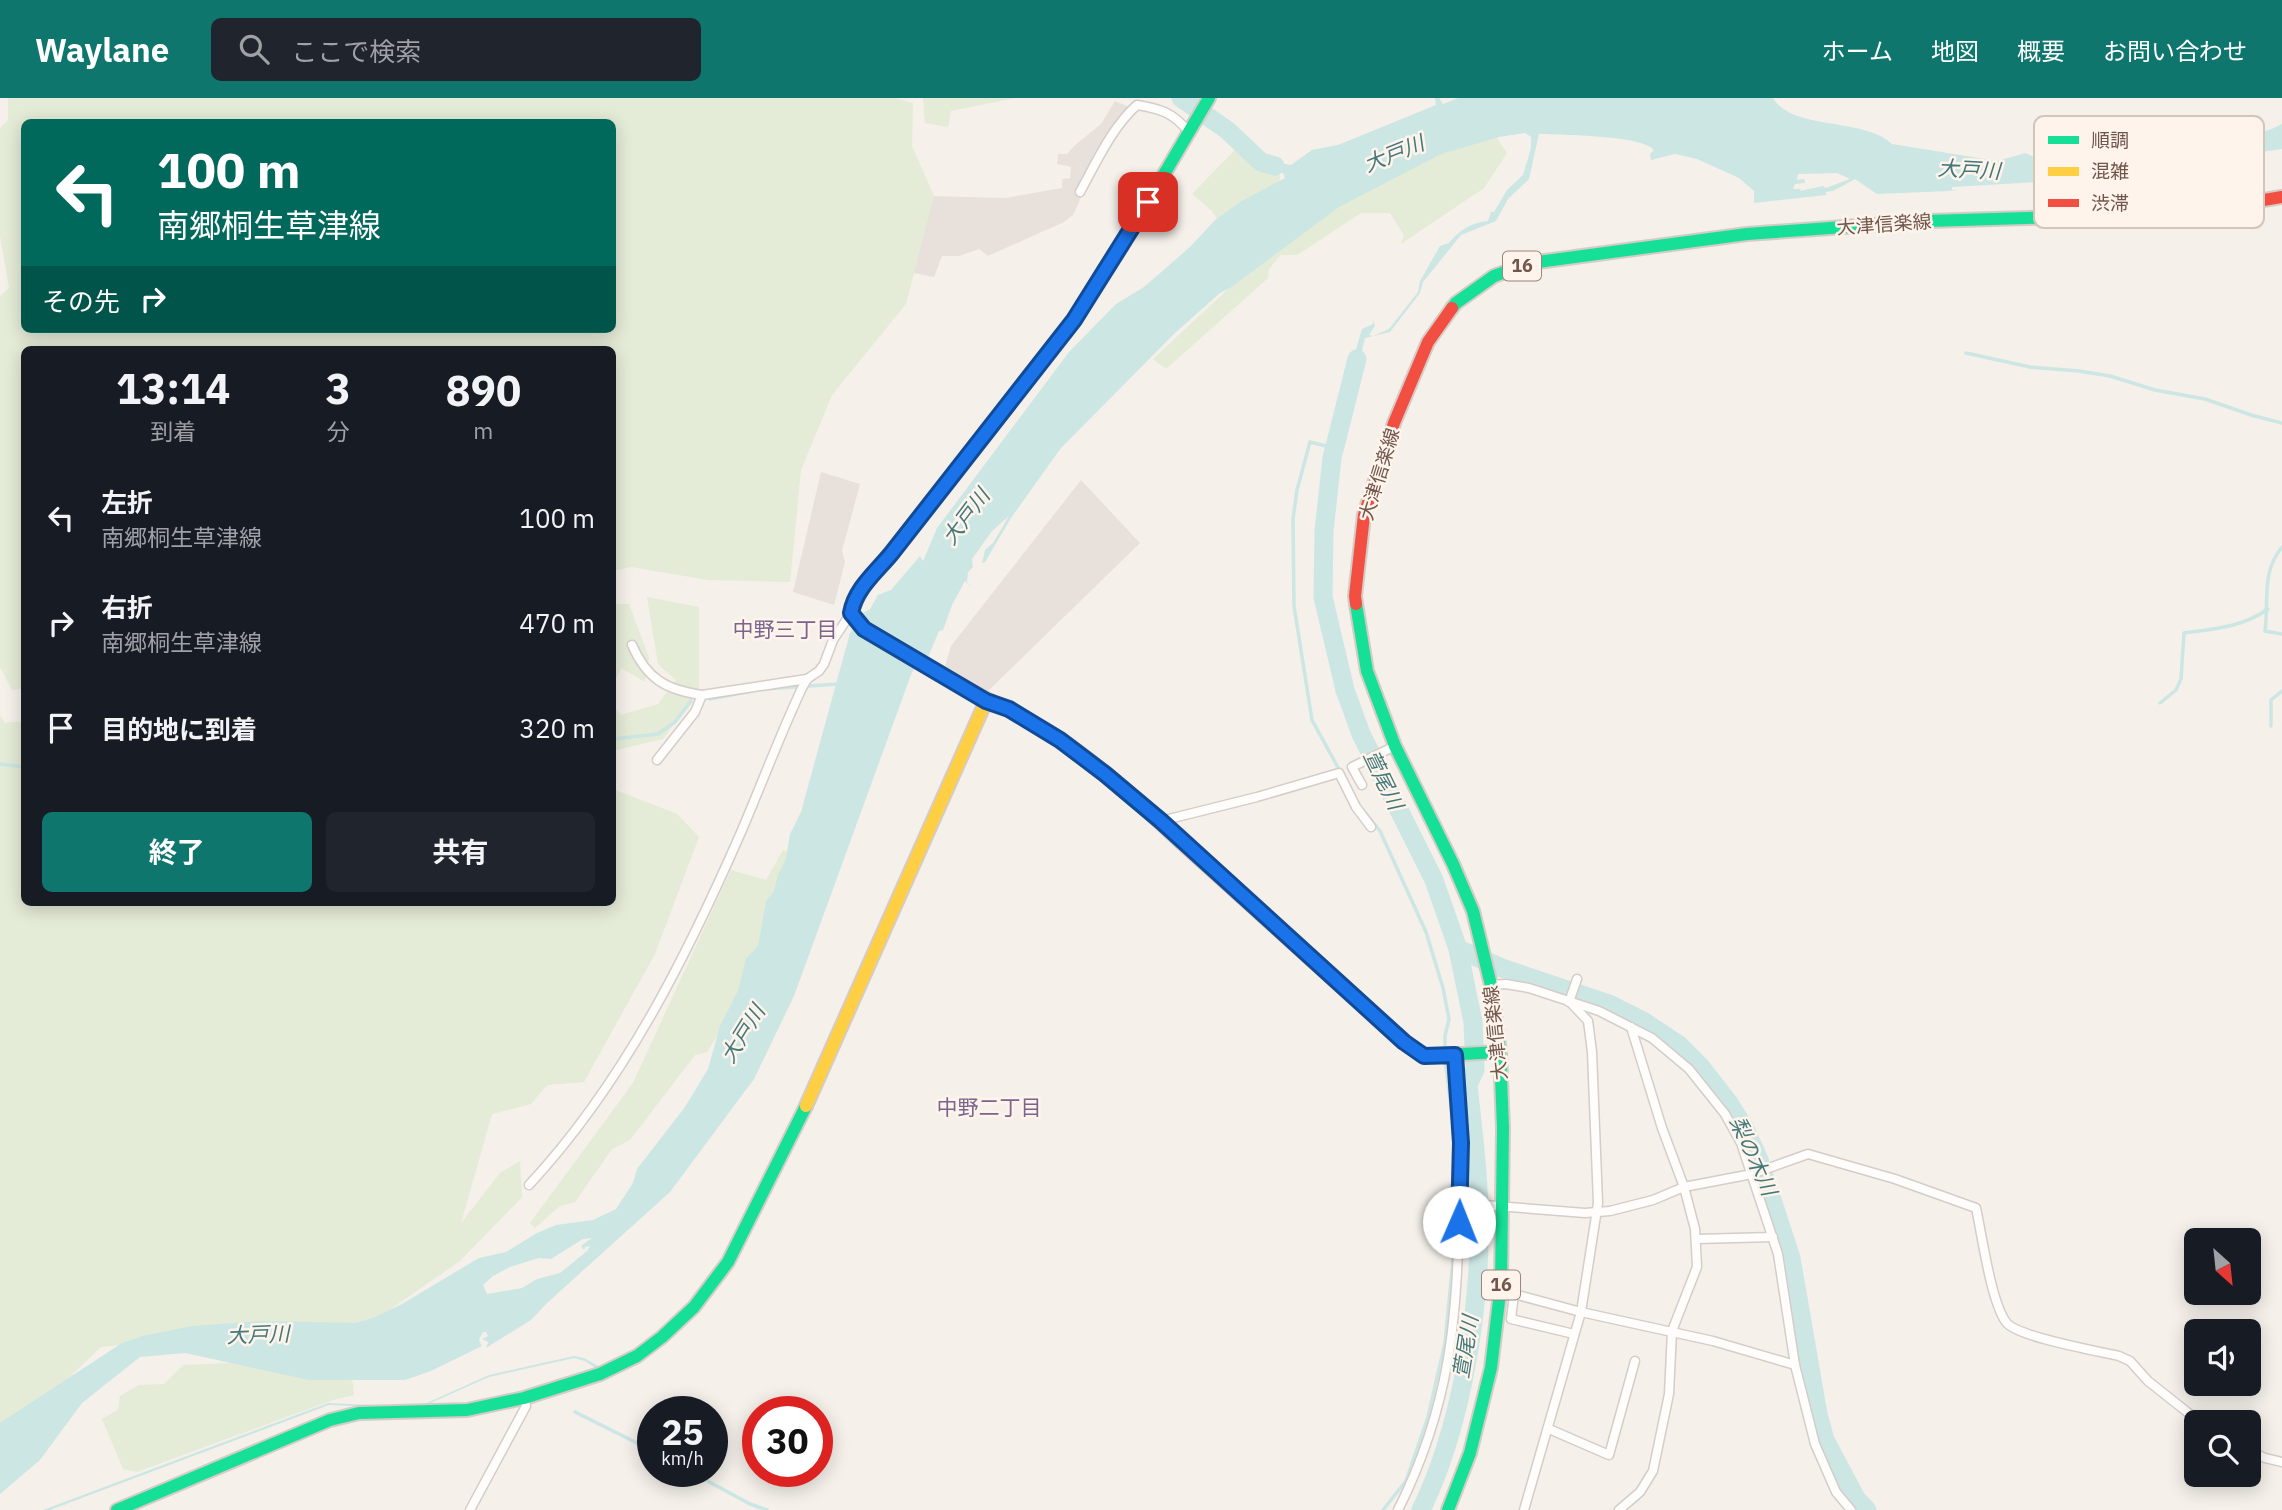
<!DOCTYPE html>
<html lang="ja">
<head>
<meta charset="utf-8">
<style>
	:root { --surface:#171b24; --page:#20242c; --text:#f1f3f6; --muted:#9ea1a6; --accent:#0f766e }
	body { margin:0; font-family:"IBM Plex Sans","Noto Sans JP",sans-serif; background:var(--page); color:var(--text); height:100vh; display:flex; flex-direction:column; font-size:26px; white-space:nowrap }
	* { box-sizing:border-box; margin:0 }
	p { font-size:23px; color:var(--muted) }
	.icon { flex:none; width:38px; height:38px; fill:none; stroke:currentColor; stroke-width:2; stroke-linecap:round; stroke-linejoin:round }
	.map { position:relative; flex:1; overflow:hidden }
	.drawer { position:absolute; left:21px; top:248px; width:595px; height:560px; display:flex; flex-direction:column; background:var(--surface); border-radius:10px; box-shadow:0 4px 18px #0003 }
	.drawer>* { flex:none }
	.guide { position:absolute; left:21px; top:21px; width:595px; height:214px; border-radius:10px; box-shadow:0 4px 18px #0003; background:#00695c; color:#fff; overflow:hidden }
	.needle { width:46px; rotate:153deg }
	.buttons { position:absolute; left:2184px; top:1130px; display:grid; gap:14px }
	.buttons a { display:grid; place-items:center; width:77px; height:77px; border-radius:10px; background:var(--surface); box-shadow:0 4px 18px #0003; font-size:35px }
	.speed { position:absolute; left:637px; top:1298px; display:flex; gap:14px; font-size:35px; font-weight:700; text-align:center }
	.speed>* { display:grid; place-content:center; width:91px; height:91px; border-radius:50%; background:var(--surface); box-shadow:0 4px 18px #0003; line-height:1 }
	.speed small { font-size:18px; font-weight:400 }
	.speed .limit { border:10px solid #d22; background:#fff; color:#111 }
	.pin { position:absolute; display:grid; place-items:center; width:60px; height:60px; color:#fff; margin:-30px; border-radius:14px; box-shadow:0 4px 10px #0006 }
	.me { position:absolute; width:77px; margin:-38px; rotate:1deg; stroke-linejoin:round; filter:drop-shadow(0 0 5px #0008) }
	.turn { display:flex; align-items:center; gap:24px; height:147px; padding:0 21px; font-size:32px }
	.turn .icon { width:91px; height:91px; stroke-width:2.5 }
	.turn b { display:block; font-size:49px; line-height:60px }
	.then { display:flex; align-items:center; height:66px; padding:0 21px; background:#0003; gap:14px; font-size:26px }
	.eta { display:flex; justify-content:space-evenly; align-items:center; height:119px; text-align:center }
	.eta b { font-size:42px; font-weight:700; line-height:49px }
	.primary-button { display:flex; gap:14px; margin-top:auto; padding:14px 21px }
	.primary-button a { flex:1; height:80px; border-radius:10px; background:var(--accent); color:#fff; font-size:28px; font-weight:700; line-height:80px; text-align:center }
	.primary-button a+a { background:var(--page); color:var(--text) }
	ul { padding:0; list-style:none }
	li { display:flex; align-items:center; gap:21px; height:105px; padding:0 21px }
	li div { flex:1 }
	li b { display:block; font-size:26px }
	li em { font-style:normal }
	header { display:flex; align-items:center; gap:42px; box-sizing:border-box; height:98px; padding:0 35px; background:var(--accent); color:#fff }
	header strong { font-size:33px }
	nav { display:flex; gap:38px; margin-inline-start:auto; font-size:24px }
	.search { width:490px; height:63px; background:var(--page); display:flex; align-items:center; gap:18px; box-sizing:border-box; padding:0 24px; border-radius:10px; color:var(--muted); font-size:26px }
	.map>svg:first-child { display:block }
	.industrial { fill:#e8e0db }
	.green { fill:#e4ebd6; fill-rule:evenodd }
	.water { fill:#cce6e4; fill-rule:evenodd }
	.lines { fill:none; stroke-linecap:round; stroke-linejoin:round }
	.stream { stroke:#cce6e4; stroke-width:3.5 }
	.river { stroke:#cce6e4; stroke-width:19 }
	.street-casing { stroke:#d4cdc8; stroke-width:11 }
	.fast-casing { stroke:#d5ccc6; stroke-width:16 }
	.slow-casing { stroke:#d5ccc6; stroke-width:16 }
	.jam-casing { stroke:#d5ccc6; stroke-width:16 }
	.street { stroke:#fefdfc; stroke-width:8 }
	.fast { stroke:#16e098; stroke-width:12 }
	.slow { stroke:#ffcf43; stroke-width:12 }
	.jam { stroke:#f24e42; stroke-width:12 }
	.route-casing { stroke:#114b97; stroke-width:18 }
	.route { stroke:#1a73e8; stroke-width:12 }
	.labels { text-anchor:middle; stroke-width:5; stroke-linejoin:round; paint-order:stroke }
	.shield { fill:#fef4eb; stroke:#9b857c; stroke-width:2 }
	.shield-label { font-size:18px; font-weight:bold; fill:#71564c }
	.street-label { font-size:19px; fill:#71564c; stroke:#fef4eb }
	.water-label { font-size:21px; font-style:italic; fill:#44797c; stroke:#fef4eb }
	.neighbourhood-label { font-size:21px; fill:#7b648d; stroke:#fef4eb }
	.key { fill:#fef4eb; stroke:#d4c5bb; stroke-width:2 }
	.key-label { font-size:19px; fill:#71564c }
</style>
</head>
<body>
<header>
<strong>Waylane</strong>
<div class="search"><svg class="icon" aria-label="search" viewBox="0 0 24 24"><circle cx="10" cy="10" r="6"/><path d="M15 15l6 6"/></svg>ここで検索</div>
<nav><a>ホーム</a><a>地図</a><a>概要</a><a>お問い合わせ</a></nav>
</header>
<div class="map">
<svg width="2282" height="1412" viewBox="0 0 2282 1412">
	<rect width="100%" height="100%" fill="#f5f0ea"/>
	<!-- industrial -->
	<g class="industrial">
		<path d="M1115 3 1134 11 1085 91 1073 117 1064 124 988 158 979 151 959 158H942L934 179 909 174 930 98 1005 100 1062 90V81L1070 80 1071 69 1057 66 1058 56H1067L1074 48 1101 26Z"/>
		<path d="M821 374 860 386 842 453 845 464 834 507 793 494Z"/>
		<path d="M1081 382 1140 445 986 595 945 568 951 548Z"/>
	</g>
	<!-- green -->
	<g class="green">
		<path d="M8 0H895L913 5 912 48 934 98 906 206 832 297 801 372 790 484 708 482 631 469 613 473 612 252H24V590L12 592 0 569V198L9 190 0 138V30L8 22ZM612 24V231H24V24Z"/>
		<path d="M923 0H1016L951 13 948 29 925 25Z"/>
		<path d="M1495 37 1507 55 1484 90 1401 146 1404 137 1390 115H1361L1297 157H1281L1269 171 1268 180 1166 271 1153 261 1253 168 1337 107 1440 53Z"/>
		<path d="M1236 51 1256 55 1280 78 1278 92 1220 125 1212 113 1192 96Z"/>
		<path d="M647 499 699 509V590L663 641 613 653 612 606 621 617 658 606 676 582 658 566Z"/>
		<path d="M613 506H629L649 560 645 584 621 570 613 587Z"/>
		<path d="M0 617 5 625 24 623V805H612L613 691 677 716 699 739 655 856 584 984 547 987 531 1006 492 1016 461 1125 500 1075 520 1063 522 1099 460 1163 366 1228 281 1229 101 1249 40 1307 0 1334Z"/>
		<path d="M783 752 794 756 734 911 707 954 695 957 630 1042 612 1051 575 1104 560 1108 535 1130 530 1125 633 985 731 772 766 782Z"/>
		<path d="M248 1259 346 1276 353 1285 354 1297 333 1302 137 1374 123 1371 102 1321 118 1312 120 1298 139 1287 164 1286 183 1267 229 1265Z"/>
	</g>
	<!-- water -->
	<g class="water">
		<path d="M1435 0H1439L1443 6 1458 0H1773C1792 33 1864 19 1892 46L1997 63 2026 55 2039 62 2110 49 2123 51 2136 45 2169 38 2180 40 2198 37 2200 41C2228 41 2258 39 2282 26V51L2116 74 2074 82 1952 89V92H1958L1949 93 1877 96 1855 81 1833 93 1826 94V97L1754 105V93L1739 80 1697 61 1675 56 1651 62 1650 56 1654 52C1642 37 1560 37 1539 36L1529 81 1508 101 1496 123 1461 137 1423 184 1420 195 1390 234 1365 240 1352 293 1348 278 1362 231 1373 226V222L1375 228 1369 237 1373 238 1389 231 1418 194 1420 183 1440 148 1449 145C1458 133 1472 124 1488 123L1491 114H1494L1507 92 1523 77 1531 50V39L1525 35 1499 39 1441 56 1339 109 1230 190 1220 195 1175 235 1061 350 1011 420 985 464 982 465 985 452 993 445 1009 418 992 433 972 461 973 469 968 474 967 484 972 490 965 483 952 507 943 532 939 533 929 557 912 574 794 898 754 981 670 1094 547 1205 531 1222 486 1250 488 1244 482 1241 488 1238 486 1234H483L479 1242 482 1248 431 1273 405 1282H309L185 1255 140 1259 82 1305 40 1362 0 1396V1325L122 1245 143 1238 192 1228 262 1223 356 1225 373 1220 402 1206 479 1160 506 1154 537 1135 556 1127 593 1122 616 1111 633 1085 637 1071 685 1009 708 971 720 928 738 893 746 861 758 848 766 804 774 793 778 777 786 761 790 736 801 714 850 535 860 517 870 511 878 497 891 492 920 458 923 463 937 430 1069 254 1116 206 1144 189 1190 149 1215 122 1242 103 1285 80 1283 75 1259 65 1250 55 1266 63 1291 67 1312 52 1338 47 1436 7ZM1837 75 1850 81 1826 90 1823 88 1800 93 1801 91H1793L1795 86 1805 85 1804 81 1797 82 1798 76ZM592 1140 581 1148 584 1152 585 1149 590 1148 587 1153 560 1175 537 1181 522 1190 487 1196 483 1187 493 1178 510 1169 539 1160 551 1161 583 1141Z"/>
		<path d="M574 1258 584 1260 600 1269 597 1271 585 1263 574 1260 489 1279 417 1311 329 1307 50 1412H43L328 1305 418 1309 489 1277Z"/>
	</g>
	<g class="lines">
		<!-- stream -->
		<g class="stream">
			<path d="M1966 255 2030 269 2079 273 2110 278 2155 292 2205 301 2251 317 2282 325"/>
			<path d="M1335 347 1326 348 1310 344 1297 392 1293 421 1294 508 1312 622 1341 675"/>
			<path d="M2282 449C2261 475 2269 501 2265 533L2282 536"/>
			<path d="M763 591 839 586"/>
			<path d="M710 601 752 593"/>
			<path d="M2160 605 2176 592 2181 581 2184 535C2214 531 2243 529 2268 511"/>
			<path d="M2271 628V602L2282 593"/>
			<path d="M612 641 658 636 675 624 691 603"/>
			<path d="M0 666 24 669"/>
			<path d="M1363 712 1380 733 1426 834 1443 890 1449 921 1445 938V954"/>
			<path d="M575 1314 653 1353"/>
			<path d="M691 1374 750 1406 767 1412"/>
			<path d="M1383 1412 1406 1383 1428 1319 1445 1245 1453 1162 1449 1094 1456 1079 1453 1023 1445 962"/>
		</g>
		<!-- river -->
		<g class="river">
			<path d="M1181 0 1227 32 1261 64 1275 68"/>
			<path d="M1357 261 1332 360 1324 433 1323 499 1345 592 1361 636 1434 782 1458 851 1473 924 1475 972 1468 986C1473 1036 1480 1085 1479 1135 1479 1221 1459 1335 1421 1412"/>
			<path d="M1458 851 1502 870 1609 906 1643 923 1679 947 1701 969 1729 1005 1745 1031 1759 1062 1791 1160 1818 1316 1825 1342 1857 1402 1867 1412"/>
		</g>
		<defs>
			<g id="street">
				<path d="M1080 94C1096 65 1112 29 1137 7 1162 11 1173 15 1189 34"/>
				<path d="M632 547C647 581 666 592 702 597"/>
				<path d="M657 662 695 614 702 597 807 581"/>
				<path d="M1362 687 1352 669 1395 648"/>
				<path d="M1161 723 1257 699 1339 675 1356 709 1371 729"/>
				<path d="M1491 887 1506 886 1529 890 1599 913 1652 940 1689 971 1725 1016 1741 1045 1778 1156 1795 1267 1815 1346 1836 1394 1851 1412"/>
				<path d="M1569 904 1577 881"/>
				<path d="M529 1087C623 986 687 858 742 732 762 685 780 637 802 590L807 581 819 573 824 566 833 542 851 515"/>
				<path d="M1459 1105 1585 1115 1610 1113 1653 1102 1684 1089 1752 1076 1808 1056 1895 1081 1976 1110C1982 1137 1991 1204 2006 1224 2016 1239 2098 1253 2119 1258L2130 1263 2148 1283 2201 1325"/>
				<path d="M1696 1141 1773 1139"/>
				<path d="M1574 1236 1511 1221 1514 1196 1581 1214 1713 1243 1795 1267"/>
				<path d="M1549 1331 1609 1357 1635 1263"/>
				<path d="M2249 1353 2265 1360 2282 1364"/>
				<path d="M470 1412 526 1308 524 1300"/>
				<path d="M1398 1412C1450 1309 1458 1219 1459 1107 1460 1056 1460 1008 1456 957"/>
				<path d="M1524 1412 1581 1214 1598 1105 1592 954 1588 923 1572 906"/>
				<path d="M1619 1412 1640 1394 1653 1373 1669 1296 1672 1233 1697 1169 1695 1131 1684 1089 1662 1030 1631 929"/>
			</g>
			<g id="fast">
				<path d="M1452 210 1456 205 1494 178 1530 165 1747 136 1928 123 2062 119"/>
				<path d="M948 383 1074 222 1120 151 1209 0"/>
				<path d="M1356 506 1367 573 1395 648 1453 766 1473 813 1491 887 1500 954 1503 1030 1501 1186 1491 1270 1470 1355 1448 1412"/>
				<path d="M1181 744 1403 944 1424 958 1500 954"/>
				<path d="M117 1412 330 1322 359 1315 467 1312 524 1300 600 1276 637 1258 662 1239 694 1209 728 1164 806 1008"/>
			</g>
			<g id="slow">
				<path d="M947 580 864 531 851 515 861 491 948 383"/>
				<path d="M806 1008 986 603"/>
			</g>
			<g id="jam">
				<path d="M2062 119 2159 120 2282 99"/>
				<path d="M1356 506 1355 498 1364 417 1394 325 1428 244 1452 210"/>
				<path d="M947 580C985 602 1025 618 1061 642 1105 671 1143 709 1181 744"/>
			</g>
		</defs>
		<!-- street casing -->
		<use href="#street" class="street-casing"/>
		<!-- fast casing -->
		<use href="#fast" class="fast-casing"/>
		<!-- slow casing -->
		<use href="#slow" class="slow-casing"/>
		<!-- jam casing -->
		<use href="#jam" class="jam-casing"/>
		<!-- street -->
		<use href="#street" class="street"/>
		<!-- fast -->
		<use href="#fast" class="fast"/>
		<!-- slow -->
		<use href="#slow" class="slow"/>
		<!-- jam -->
		<use href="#jam" class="jam"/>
	</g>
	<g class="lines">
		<defs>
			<path id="route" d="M1148 104 1074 222 891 456C876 474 855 491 851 515L864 531 986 603 1009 611 1060 642 1105 676 1161 723 1404 944 1424 958 1455 957 1461 1045 1459 1124"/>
		</defs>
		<!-- route casing -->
		<use href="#route" class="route-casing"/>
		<!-- route -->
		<use href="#route" class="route"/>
	</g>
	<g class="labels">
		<!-- shield labels -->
		<g class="shield">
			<rect x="1503" y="153.5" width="38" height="29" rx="5"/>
			<rect x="1482" y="1172.5" width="38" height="29" rx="5"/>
		</g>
		<g class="shield-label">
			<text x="1522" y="174">16</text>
			<text x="1501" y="1193">16</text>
		</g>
		<!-- street labels -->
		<g class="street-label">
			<text transform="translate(1884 126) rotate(-4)" y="7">大津信楽線</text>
			<text transform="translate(1379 376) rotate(-73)" y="7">大津信楽線</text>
			<text transform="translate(1495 935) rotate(-96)" y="7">大津信楽線</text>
		</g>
		<!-- water labels -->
		<g class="water-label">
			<text transform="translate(1394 56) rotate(-22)" y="7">大戸川</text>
			<text transform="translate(1969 72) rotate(3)" y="7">大戸川</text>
			<text transform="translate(966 419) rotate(-53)" y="7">大戸川</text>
			<text transform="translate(1383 682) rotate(64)" y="7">萱尾川</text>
			<text transform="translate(743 936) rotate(-58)" y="7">大戸川</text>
			<text transform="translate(1753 1058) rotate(66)" y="7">梨の木川</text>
			<text transform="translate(258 1237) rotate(-2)" y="7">大戸川</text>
			<text transform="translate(1466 1249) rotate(-81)" y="7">萱尾川</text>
		</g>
		<!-- neighbourhood labels -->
		<g class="neighbourhood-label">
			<text x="785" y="539">中野三丁目</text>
			<text x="989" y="1017">中野二丁目</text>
		</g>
	</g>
	<!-- legend -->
	<rect x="2034" y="18" width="230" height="112" rx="10" class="key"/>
	<rect x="2048" y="38" width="31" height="8" fill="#16e098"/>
	<rect x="2048" y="69" width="31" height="9" fill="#ffcf43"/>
	<rect x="2048" y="101" width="31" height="8" fill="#f24e42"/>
	<g class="key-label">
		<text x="2091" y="49">順調</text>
		<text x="2091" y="80">混雑</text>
		<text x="2091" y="112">渋滞</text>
	</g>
</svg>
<div class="buttons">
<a><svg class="needle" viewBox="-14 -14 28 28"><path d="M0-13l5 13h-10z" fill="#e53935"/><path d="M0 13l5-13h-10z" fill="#9ea1a6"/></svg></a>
<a><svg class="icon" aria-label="sound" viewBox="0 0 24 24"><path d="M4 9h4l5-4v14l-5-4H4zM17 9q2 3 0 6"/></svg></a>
<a><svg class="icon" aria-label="search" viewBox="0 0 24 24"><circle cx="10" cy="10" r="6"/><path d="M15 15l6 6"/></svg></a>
</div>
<div class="speed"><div>25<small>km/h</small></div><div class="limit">30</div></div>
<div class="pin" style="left:1148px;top:104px;background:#d93025"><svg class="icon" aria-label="arrive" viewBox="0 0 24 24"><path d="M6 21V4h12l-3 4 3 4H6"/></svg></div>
<svg class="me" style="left:1459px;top:1124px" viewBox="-20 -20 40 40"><circle r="19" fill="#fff"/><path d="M0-13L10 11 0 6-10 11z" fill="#1a73e8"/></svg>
<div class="guide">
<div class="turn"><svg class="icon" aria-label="left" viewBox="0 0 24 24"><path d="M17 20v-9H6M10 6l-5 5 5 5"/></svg><div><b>100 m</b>南郷桐生草津線</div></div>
<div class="then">その先<svg class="icon" aria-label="right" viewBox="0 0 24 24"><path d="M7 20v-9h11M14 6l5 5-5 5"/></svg></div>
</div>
<section class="drawer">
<div class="eta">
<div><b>13:14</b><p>到着</p></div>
<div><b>3</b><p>分</p></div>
<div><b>890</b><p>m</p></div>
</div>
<ul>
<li><svg class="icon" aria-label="left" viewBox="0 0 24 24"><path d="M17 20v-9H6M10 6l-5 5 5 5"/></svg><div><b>左折</b><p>南郷桐生草津線</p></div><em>100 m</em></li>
<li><svg class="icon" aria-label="right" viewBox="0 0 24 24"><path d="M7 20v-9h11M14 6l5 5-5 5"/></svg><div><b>右折</b><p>南郷桐生草津線</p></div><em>470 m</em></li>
<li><svg class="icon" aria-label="arrive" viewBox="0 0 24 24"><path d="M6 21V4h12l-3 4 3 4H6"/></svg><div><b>目的地に到着</b></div><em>320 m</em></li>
</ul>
<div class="primary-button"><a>終了</a><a>共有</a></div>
</section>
</div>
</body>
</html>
